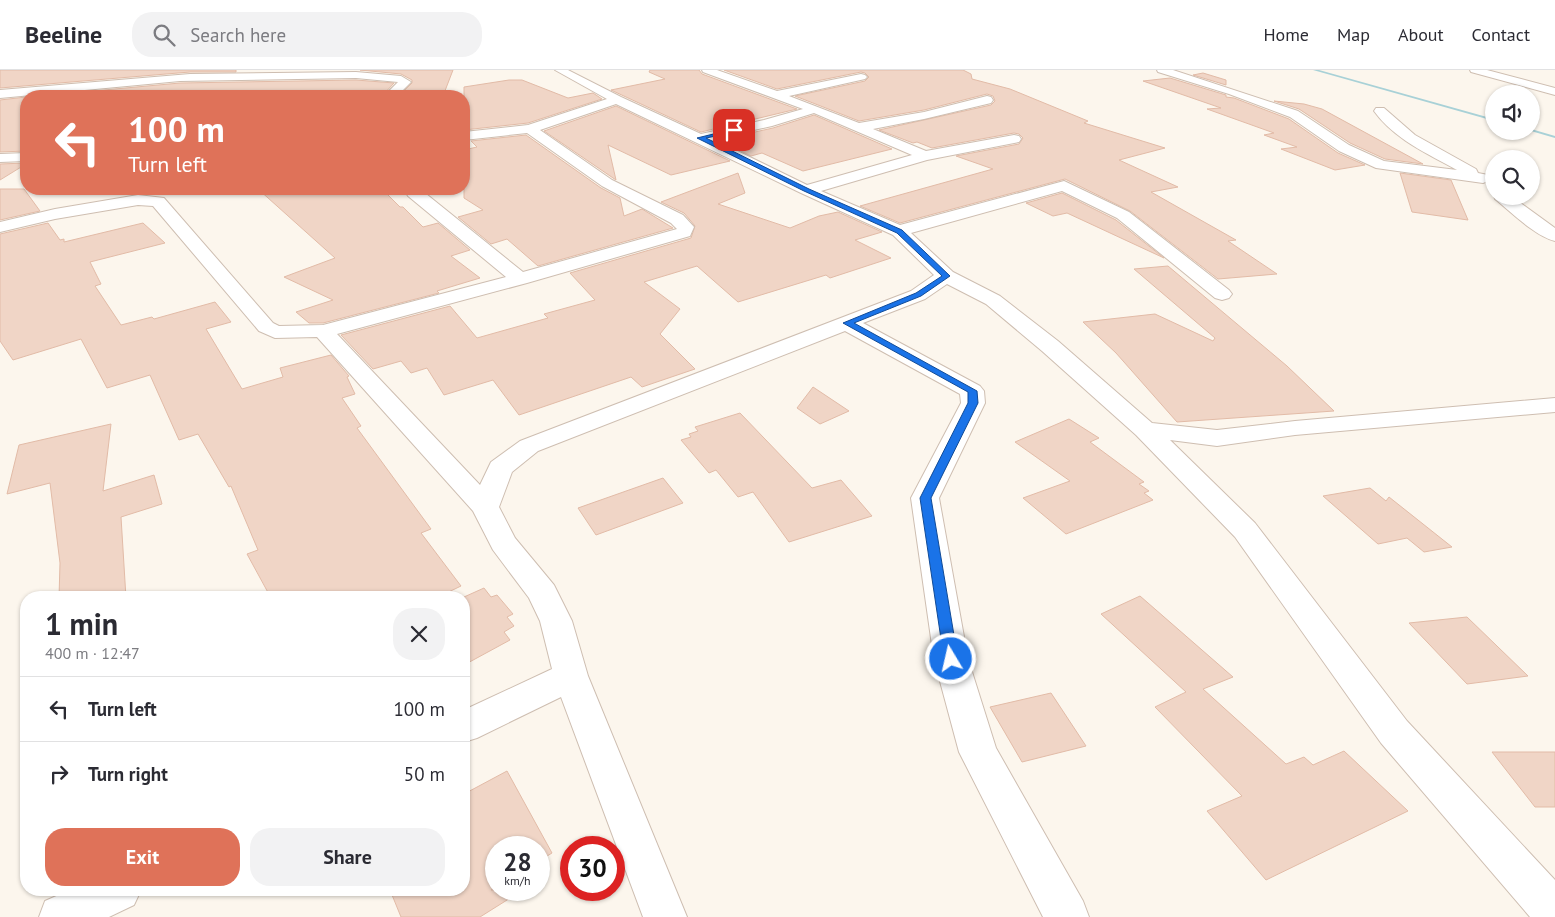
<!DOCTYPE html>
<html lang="en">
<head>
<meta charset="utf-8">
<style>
	:root { --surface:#fff; --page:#f2f2f3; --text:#2b2b33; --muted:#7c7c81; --line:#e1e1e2; --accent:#df7259 }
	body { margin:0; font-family:"PT Sans",sans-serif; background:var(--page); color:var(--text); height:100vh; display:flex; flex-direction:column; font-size:19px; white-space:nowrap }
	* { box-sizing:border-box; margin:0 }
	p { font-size:16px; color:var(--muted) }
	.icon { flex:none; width:28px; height:28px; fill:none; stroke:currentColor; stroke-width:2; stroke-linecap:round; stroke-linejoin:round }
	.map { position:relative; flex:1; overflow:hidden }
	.side { position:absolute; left:20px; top:521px; width:450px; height:305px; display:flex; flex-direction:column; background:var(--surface); border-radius:20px; box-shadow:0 1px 4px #0004 }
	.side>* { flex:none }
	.guide { position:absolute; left:20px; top:20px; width:450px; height:105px; border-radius:20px; box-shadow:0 1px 4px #0004; background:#df7259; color:#fff; overflow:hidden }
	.tools { position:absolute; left:1485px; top:15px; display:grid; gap:10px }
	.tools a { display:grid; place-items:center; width:55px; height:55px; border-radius:50%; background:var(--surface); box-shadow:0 1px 4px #0004; font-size:25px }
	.speed { position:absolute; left:485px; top:766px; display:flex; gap:10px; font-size:25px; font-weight:700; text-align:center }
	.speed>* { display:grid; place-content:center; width:65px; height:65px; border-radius:50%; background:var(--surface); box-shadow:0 1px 4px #0004; line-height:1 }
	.speed small { font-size:12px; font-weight:400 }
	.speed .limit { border:8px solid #d22; background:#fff; color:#111 }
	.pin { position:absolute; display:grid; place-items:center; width:42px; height:42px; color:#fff; margin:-21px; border-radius:10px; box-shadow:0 2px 8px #0006 }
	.me { position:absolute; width:55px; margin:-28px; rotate:351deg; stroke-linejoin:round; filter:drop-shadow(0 0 4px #0008) }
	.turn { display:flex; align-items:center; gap:18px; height:105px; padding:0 25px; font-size:22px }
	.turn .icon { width:65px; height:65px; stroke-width:2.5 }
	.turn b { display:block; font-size:35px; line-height:42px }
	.round { display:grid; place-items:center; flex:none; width:52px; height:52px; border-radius:20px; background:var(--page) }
	.overview { display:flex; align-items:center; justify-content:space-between; height:85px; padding:0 25px }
	h1 { font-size:30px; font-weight:700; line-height:38px }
	.cta { display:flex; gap:10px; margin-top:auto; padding:10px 25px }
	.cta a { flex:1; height:58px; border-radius:20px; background:var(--accent); color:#fff; font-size:20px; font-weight:700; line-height:58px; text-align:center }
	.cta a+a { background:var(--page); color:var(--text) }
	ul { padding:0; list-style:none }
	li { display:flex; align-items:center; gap:15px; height:65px; padding:0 25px; border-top:1px solid var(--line) }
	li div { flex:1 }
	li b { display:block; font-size:19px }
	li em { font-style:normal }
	header { display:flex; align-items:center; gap:30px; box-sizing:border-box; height:70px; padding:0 25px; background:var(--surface); border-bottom:1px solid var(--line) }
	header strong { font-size:24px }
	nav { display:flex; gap:28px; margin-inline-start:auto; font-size:18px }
	.search { width:350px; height:45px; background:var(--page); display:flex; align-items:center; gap:12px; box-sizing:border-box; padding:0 18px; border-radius:20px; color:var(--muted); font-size:19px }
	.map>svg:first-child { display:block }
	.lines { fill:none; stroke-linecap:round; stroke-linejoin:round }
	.stream { fill:#a8d1d7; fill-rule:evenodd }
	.building { fill:#f0d5c6; stroke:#e2bba7 }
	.minor-casing { stroke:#cebeb1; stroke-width:2 }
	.minor { fill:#fff; fill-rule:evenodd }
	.route { fill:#1a73e8; stroke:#114b97 }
</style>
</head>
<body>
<header>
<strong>Beeline</strong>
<div class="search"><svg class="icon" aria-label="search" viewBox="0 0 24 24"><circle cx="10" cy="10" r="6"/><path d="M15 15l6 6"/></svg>Search here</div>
<nav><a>Home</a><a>Map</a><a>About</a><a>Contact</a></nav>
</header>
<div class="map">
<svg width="1555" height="847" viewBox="0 0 1555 847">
	<rect width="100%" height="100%" fill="#fcf6ed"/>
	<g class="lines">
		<!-- stream -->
		<g class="stream">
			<path d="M1313 0H1319L1494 49V51Z"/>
			<path d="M1531 59 1555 66V68L1531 61Z"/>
		</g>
	</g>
	<!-- building -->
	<g class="building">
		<path d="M0 0H236V2H190L0 18Z"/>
		<path d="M360 0H453L443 26H399L412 13V10L401 4Z"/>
		<path d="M650 0H699L702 4 797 39 701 62 611 20 665 9 649 2Z"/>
		<path d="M724 0H963L971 4 972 9 1010 19 1088 51 1084 53 1165 78 1119 90 1178 117 1151 122 1236 170 1228 171 1277 204 1218 209 1130 141 1065 109 900 153 860 136 993 99 956 86 1019 74 1023 68 1019 64 1014 63 932 78 917 72 913 73 879 60 991 35 995 31 993 26 987 24 924 40 859 51 795 26 865 11 869 7 865 3 861 2 777 19Z"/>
		<path d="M1203 3 1226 10V15L1193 5Z"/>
		<path d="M1170 8 1226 25V27L1234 28 1289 49 1338 83 1365 95 1335 100 1281 79 1297 77 1264 65 1274 63 1207 39 1221 38 1143 11Z"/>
		<path d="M356 10 394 13 382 26H284L287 25 38 26 180 13Z"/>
		<path d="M509 10H522L568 28 593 23 602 29 528 53 464 60V17Z"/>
		<path d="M26 27V81L0 82V30Z"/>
		<path d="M1274 31 1304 34 1322 39 1423 94 1385 89 1350 73 1299 39Z"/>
		<path d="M616 36 730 91 671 105 608 75 616 110 544 61Z"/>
		<path d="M814 45 892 79 803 101 762 83 751 86 719 70 773 58Z"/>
		<path d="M526 65 601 118 620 128 624 146 642 139 673 158 538 196 507 169 491 174 458 147 483 140 464 128V80L477 77 471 71Z"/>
		<path d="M26 93V94L0 110V94Z"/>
		<path d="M738 103 745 123 718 134 790 158 819 146 838 142 882 162 855 170 891 188 830 208 826 205 738 232 697 196 644 212 680 239 660 264 695 299 642 317 631 307 519 345 493 310 444 325 427 298 411 303 401 291 373 299 341 265 450 236 477 268 548 248 544 244 595 230 570 203 691 168 695 156 684 143 661 132Z"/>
		<path d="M1400 103 1451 110 1468 150 1412 142Z"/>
		<path d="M0 119H24L40 141 0 150Z"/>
		<path d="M258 119H334L340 124 370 119H382L400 137H403L423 157 438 153 470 180 451 186 480 208 437 221 439 223 323 253H309L296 242 333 230 284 207 335 188Z"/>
		<path d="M1062 123 1116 150 1164 188 1067 143 1053 146 1026 133Z"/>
		<path d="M48 153 60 170 64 169V172L143 153 165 173 90 192 101 214 95 216 121 255 152 247 154 249 215 232 231 252 206 259 242 319 283 307 280 298 331 285 349 306 347 307 355 324 342 328 361 356 357 358 431 459 421 463 461 516 436 528H271L247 484 258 480 231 416 229 417 198 364 179 370 150 305 107 318 81 269 13 290 0 271V164Z"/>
		<path d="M1168 196 1287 296 1334 341 1177 352 1116 283 1083 252 1155 244 1213 271 1215 268 1134 199Z"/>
		<path d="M813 317 849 341 820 354 797 338Z"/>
		<path d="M740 343 812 418 841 410 872 446 789 472 753 422 738 427 716 400 709 403 681 370 691 367 689 364 698 361 695 357Z"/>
		<path d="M1069 349 1099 368 1090 372 1144 412 1139 414 1149 421 1144 423 1153 430 1066 464 1023 428 1070 411 1015 372Z"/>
		<path d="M111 354 103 421 154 405 162 434 121 447 126 528H59L60 493 50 413 7 424 19 375Z"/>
		<path d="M663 408 683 433 596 465 578 438Z"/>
		<path d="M1370 418 1386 431 1389 427 1452 477 1424 482 1407 468 1378 474 1323 426Z"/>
		<path d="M484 518 491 527 497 525 513 544 507 547 514 556 504 562 510 570 464 595V527Z"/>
		<path d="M1140 526 1233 607 1203 619 1286 694 1304 687 1313 695 1344 681 1408 741 1266 810 1207 741 1242 726 1155 637 1186 622 1101 544Z"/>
		<path d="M1467 547 1528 606 1467 614 1409 553Z"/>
		<path d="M1051 623 1086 676 1022 692 990 637Z"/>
		<path d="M1492 682H1555V737H1535Z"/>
		<path d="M507 701 552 783 539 791V778H496V817L491 820H523L480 847H401L390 820H464V724Z"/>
	</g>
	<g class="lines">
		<defs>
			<g id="minor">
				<path d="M555 0H568L621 27 701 64 764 50 803 39 703 2 702 0H717L777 21 861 4 865 5 867 7 865 9 789 26 859 53 924 42 987 26 991 27 993 30 991 33 924 49 873 59 926 81 1014 65 1019 66 1021 69 1019 72 927 90 821 121 900 155 1064 111 1129 142 1229 220 1232 224 1229 228 1222 230 1215 228 1117 148 1062 121 911 163 953 202 1000 226 1058 271 1152 353 1217 360 1295 351 1555 328V342L1295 365 1217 376 1170 370 1255 453 1407 651 1555 810V847H1530L1381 673 1235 467 1136 365 1042 281 986 234 947 214 925 229 863 253 980 316 984 321 985 333 939 428 968 589 996 678 1083 831 1089 847H1043L959 682 934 589 911 428 961 333 960 324 845 261 538 381 512 402 499 437 515 468 554 515 572 551 588 606 687 847H643L561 627 477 668 464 672V640L552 599 540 551 529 528 493 480 473 441 317 267 275 268 259 261 153 136 138 135 55 149 0 162V152L55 139 138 125 164 128 273 253 279 256 323 255 506 207 408 126 404 119H420L523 202 677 159 671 153 602 116 527 63 464 70V62L528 55 607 29ZM616 34 801 123 893 165 934 205 911 221 520 371 491 392 480 415 337 264 527 213 690 166 694 157 683 145 612 110 540 60ZM814 43 912 85 807 115 713 69 772 56Z"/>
				<path d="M1157 0H1173L1298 41 1349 75 1384 91 1457 100C1428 84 1394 69 1374 41L1376 38H1384L1415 65 1476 99 1478 103 1488 105 1491 108 1488 111 1483 113 1376 98 1339 81 1290 47 1229 24 1158 2Z"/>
				<path d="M1470 0H1487L1555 18V25L1471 2Z"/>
				<path d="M356 2 401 6 411 12 397 26H384L398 12 356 8 180 11 0 28V20L190 4Z"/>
				<path d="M26 83V91L0 92V84Z"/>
				<path d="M1494 125 1511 126 1555 158V171C1535 166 1511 142 1495 129Z"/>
				<path d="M70 820H141L134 835 109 847H39L45 831Z"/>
			</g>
		</defs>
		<!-- minor casing -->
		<use href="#minor" class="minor-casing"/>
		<!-- minor -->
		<use href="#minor" class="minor"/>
	</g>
	<!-- route -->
	<path class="route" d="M734 59 736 62 706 68 809 119 902 160 950 206 921 226 854 253 977 321 978 333 931 428 958 589 956 593 951 595 946 593 944 589 920 428 968 333V322L843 253 916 223 942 206 897 163 804 121 697 68Z"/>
</svg>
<div class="tools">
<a><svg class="icon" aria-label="sound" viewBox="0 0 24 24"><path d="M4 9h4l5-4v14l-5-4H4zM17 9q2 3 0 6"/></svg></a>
<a><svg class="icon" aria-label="search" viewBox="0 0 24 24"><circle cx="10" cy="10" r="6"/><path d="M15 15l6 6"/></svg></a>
</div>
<div class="speed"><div>28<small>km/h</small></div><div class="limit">30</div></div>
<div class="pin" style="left:734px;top:60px;background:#d93025"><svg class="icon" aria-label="arrive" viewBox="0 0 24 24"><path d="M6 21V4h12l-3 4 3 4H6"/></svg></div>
<svg class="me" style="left:951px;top:589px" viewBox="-20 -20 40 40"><circle r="17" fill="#1a73e8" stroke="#fff" stroke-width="3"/><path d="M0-11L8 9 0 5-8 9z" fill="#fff"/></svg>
<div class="guide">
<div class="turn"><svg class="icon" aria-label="left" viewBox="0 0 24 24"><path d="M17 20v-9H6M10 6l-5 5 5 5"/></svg><div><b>100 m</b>Turn left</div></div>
</div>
<section class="side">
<div class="overview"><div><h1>1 min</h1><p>400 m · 12:47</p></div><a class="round"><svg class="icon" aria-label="close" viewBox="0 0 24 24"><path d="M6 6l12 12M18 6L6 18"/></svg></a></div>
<ul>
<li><svg class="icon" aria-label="left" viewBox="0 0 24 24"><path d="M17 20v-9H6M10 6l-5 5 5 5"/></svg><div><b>Turn left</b></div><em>100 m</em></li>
<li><svg class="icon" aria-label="right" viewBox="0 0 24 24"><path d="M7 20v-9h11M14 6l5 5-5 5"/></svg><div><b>Turn right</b></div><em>50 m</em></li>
</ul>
<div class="cta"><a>Exit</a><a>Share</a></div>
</section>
</div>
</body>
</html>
